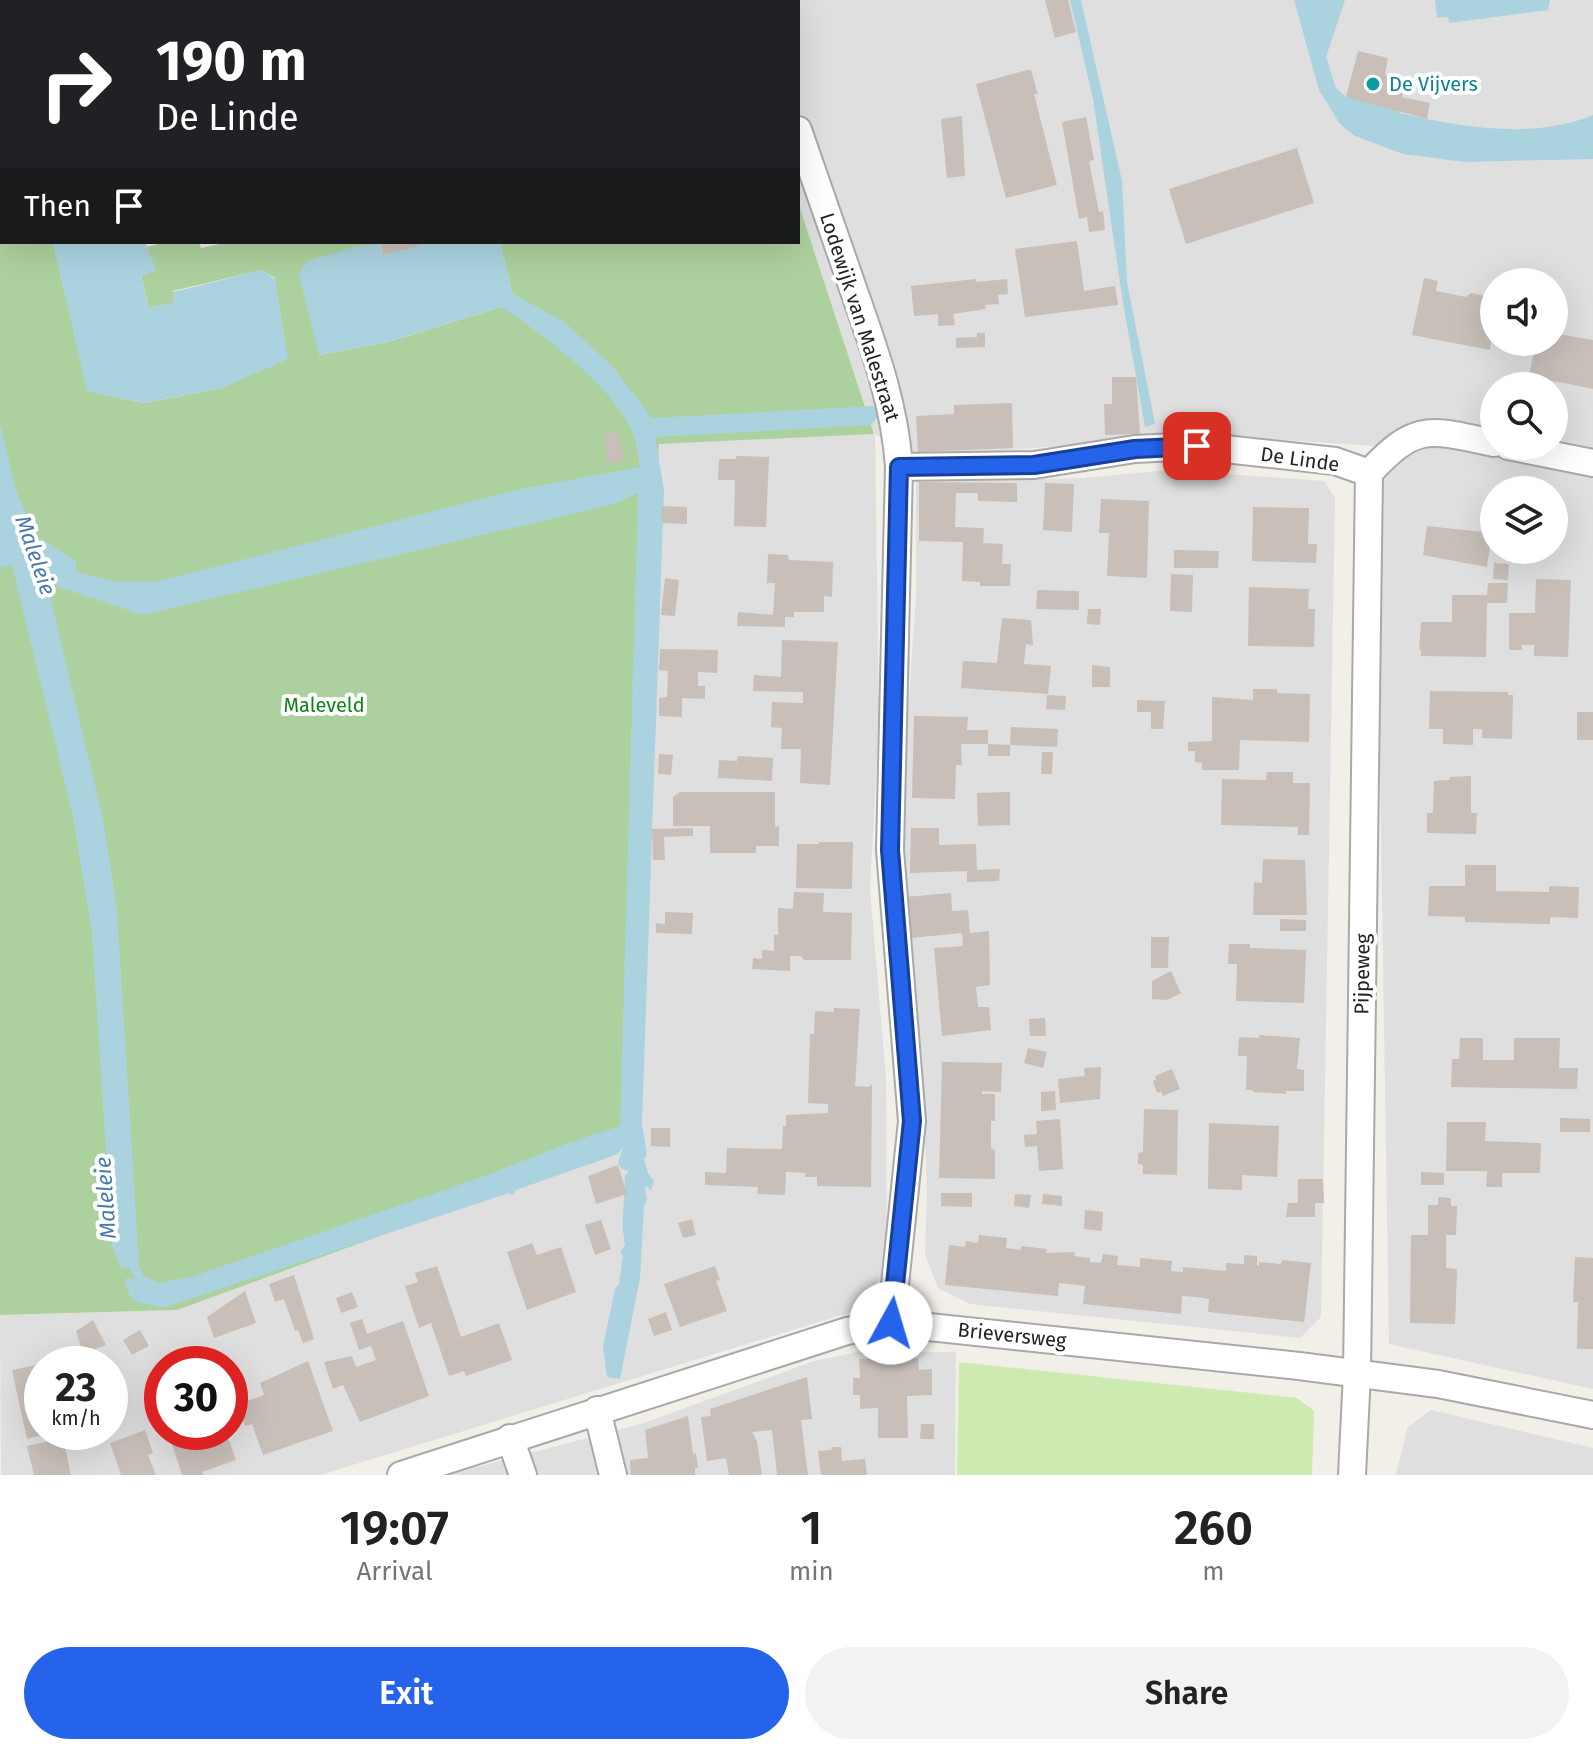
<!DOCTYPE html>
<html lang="en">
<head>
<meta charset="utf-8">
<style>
	:root { --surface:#fff; --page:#f2f2f2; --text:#222; --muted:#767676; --accent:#2563eb }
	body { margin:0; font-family:"Fira Sans",sans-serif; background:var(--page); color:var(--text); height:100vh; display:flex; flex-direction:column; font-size:30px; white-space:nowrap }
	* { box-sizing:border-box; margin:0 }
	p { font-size:26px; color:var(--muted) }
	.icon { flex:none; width:44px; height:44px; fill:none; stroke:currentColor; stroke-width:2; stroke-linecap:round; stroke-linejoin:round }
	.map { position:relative; height:1475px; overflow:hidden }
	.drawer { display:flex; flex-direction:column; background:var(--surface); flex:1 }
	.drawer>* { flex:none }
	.top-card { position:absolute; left:0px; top:0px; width:800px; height:244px; box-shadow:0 8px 32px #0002; background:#202124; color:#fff; overflow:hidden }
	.tools { position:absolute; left:1480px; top:268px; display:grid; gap:16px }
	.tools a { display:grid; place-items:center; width:88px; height:88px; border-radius:50%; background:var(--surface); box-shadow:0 8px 32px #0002; font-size:40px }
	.speed { position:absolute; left:24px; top:1346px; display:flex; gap:16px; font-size:40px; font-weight:700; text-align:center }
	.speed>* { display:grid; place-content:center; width:104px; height:104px; border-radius:50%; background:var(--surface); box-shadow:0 8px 32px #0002; line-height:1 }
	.speed small { font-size:20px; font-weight:400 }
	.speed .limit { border:12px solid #d22; background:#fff; color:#111 }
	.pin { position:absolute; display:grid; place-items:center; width:68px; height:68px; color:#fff; margin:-34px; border-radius:16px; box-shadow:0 4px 12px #0006 }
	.me { position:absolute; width:88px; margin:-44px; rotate:6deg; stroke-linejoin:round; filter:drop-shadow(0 0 6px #0008) }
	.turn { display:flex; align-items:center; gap:28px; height:168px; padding:0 24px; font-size:36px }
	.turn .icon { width:104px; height:104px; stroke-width:2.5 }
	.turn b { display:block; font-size:56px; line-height:68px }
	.then { display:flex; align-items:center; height:76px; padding:0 24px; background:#0003; gap:16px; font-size:30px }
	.eta { display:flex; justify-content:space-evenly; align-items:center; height:136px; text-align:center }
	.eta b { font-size:48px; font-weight:600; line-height:56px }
	.primary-button { display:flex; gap:16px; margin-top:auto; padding:16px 24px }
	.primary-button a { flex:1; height:92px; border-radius:48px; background:var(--accent); color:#fff; font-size:32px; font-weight:600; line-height:92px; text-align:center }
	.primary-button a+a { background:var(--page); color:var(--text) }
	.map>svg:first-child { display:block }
	.residential { fill:#e0dfdf; fill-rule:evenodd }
	.grass { fill:#cdebb0 }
	.forest { fill:#add19e }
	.water { fill:#aad3df }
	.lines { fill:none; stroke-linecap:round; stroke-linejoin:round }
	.stream { stroke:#aad3df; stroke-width:9 }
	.building { fill:#c7bfb8 }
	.minor-casing { stroke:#a9a9a9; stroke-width:30 }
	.minor { stroke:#fff; stroke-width:26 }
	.route-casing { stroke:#184099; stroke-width:20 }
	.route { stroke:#2563eb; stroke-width:14 }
	.culture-dot { fill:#0f9aa8; stroke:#fff; stroke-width:3 }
	.labels { text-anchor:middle; stroke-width:8; stroke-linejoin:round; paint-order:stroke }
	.culture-label { font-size:20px; fill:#0d838f; stroke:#fff; text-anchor:start }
	.street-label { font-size:20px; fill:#222; stroke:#fff }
	.park-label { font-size:20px; fill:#0c8416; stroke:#fff }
	.water-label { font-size:22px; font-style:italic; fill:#4a7aab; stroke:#fff }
</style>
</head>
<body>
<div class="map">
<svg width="1593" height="1475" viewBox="0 0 1593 1475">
	<rect width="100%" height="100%" fill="#f2efe9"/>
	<!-- residential -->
	<g class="residential">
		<path d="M731 0H1593V1389L1389 1344 1375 446 1191 434 919 458 875 434 879 719 870 889 886 1078 887 1265 861 1309 320 1475H1L0 1315 177 1310 629 1145 659 443 874 433 798 202V2ZM1494 282H1554V342H1494ZM1494 386H1554V446H1494ZM1494 490H1554V550H1494ZM42 1364H110V1432H42ZM162 1364H230V1432H162Z"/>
		<path d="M1168 470 1324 481 1335 498 1321 1317 1300 1338 970 1304 938 1288 925 1254 927 1192 922 1052 906 929 899 842 916 597V482L1083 478Z"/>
		<path d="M857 1352H956L955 1475H447L644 1423 814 1361Z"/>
		<path d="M1431 1410 1593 1448V1475H1396L1407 1428Z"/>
	</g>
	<!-- grass -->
	<path class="grass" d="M959 1362 1297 1398 1314 1411 1312 1475H957Z"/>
	<!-- forest -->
	<g class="forest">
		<path d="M444 0H731L732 2H444Z"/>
		<path d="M0 11 2 242H53L88 391 144 403 222 388 275 278 262 270 173 291 175 303 149 308 141 276 156 270 146 247 168 242H199L201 248 229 242H379L319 355 388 342 501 307 512 293 500 242H798V202L874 434 659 444 629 1145 177 1310 0 1315Z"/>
	</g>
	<!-- water -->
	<g class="water">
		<path d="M0 0H198L2 2V20Z"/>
		<path d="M1070 0H1081L1122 181 1127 282 1155 424 1145 427 1123 303 1093 99Z"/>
		<path d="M1294 0H1345L1326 57 1336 88 1346 97 1399 109V113C1462 127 1532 140 1593 115V159L1464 162 1403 154 1355 136 1340 124 1319 90Z"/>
		<path d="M1435 0H1550L1548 10 1449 23 1448 17 1437 18Z"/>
		<path d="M53 242H145L156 270 141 276 149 308 174 303 173 292 262 270 275 279 288 359 222 388 144 403 87 391Z"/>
		<path d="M419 242H500L512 293 564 322 612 366 652 418 875 406 879 415 871 425 655 437 664 490 642 1123 647 1155 644 1159 648 1173 654 1181 651 1191 647 1186 645 1189 647 1200 644 1207 640 1278 620 1379 607 1377 603 1346 615 1289 619 1284 623 1255 620 1252 625 1245C620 1220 625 1199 625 1175L629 1172 621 1168 618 1163 623 1147 618 1154 516 1190 513 1195 509 1193 163 1308C139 1300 130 1310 125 1278L141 1280 144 1276 160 1283 194 1276 482 1177 563 1145 620 1126 638 493 614 504 143 615 59 587 35 565 50 596 103 819 117 910 139 1266 121 1268 112 1246 92 934 73 816 12 565 0 568V424L16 491 35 535 76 561V572L113 581 154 582 526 488 640 467C638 457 637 446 634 436 618 390 542 333 501 307L388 342 319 355 299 274 307 261 358 246 380 244 383 255 419 246Z"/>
	</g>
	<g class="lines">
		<!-- stream -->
		<path class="stream" d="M127 1255 145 1288"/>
	</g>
	<!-- building -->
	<g class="building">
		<path d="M1045 0H1068L1076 32 1055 38Z"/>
		<path d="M1358 51 1388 58 1385 74 1391 83 1404 86 1402 97 1430 103 1427 119 1346 97Z"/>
		<path d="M1027 70H1031L1038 94H1034L1057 185 1006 198 976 84Z"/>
		<path d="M962 116 965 176 947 178 941 119Z"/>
		<path d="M1086 117 1094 160 1089 161 1099 212 1103 211 1105 230 1089 232 1087 217 1079 219 1062 122Z"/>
		<path d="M1297 148 1314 203 1186 244 1169 189Z"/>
		<path d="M1077 241 1084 291 1115 286 1118 305 1025 317 1015 249Z"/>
		<path d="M380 242H419L420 246 383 255Z"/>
		<path d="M1424 278 1438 281 1436 291 1466 297 1471 293 1490 297 1494 302V321L1490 350 1412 335Z"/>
		<path d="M976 279V282L1007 279 1008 294 998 295 999 304 985 305 986 309 953 314 955 325 938 326V314L914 316 911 286Z"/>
		<path d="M977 333H985V347L956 348V338L977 337Z"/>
		<path d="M1559 334 1593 340V389L1529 376 1536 342H1554Z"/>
		<path d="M1112 377H1136L1140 434 1105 435 1104 404H1112Z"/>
		<path d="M1012 403 1013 448 918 452 916 416 954 414V405Z"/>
		<path d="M619 432 624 461 607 463 604 434Z"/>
		<path d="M736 456 769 457 766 527 734 526 735 480H718L719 459H736Z"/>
		<path d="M919 482 1017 483V502L978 501V493H956L955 527 984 528 983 543 1003 544 1002 564H1011L1010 586H980V582L962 581 963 542 919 541Z"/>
		<path d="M1045 483 1074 484 1072 532 1043 530Z"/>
		<path d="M1101 499 1149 501 1147 578 1107 576 1109 533H1099Z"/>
		<path d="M662 506 687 507V524L662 523Z"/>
		<path d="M1253 507 1309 508 1308 544H1317L1316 563 1252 561Z"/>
		<path d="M1427 526 1492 533 1487 567 1423 555Z"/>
		<path d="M1174 550 1219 551 1218 568H1174Z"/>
		<path d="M768 554 788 555 789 560 833 562 832 597 824 596V612H794V617H785V627L737 626 738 612 773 615 775 583H767Z"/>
		<path d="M1494 563 1509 564 1508 580 1493 579Z"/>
		<path d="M1171 574 1193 575 1192 612 1170 611Z"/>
		<path d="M665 578 679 580 675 616 661 615Z"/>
		<path d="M1536 579 1571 580 1568 657 1534 656V645H1522V650H1509V613H1535Z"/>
		<path d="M1488 583H1508L1507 603H1487L1486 657 1421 656V649L1419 650 1421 622H1452V595H1487Z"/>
		<path d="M1249 587 1309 589 1308 609H1315L1314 647 1248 646Z"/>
		<path d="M1037 590 1079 591V610L1036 609Z"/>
		<path d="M1088 609H1101L1100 625 1087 624Z"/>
		<path d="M1002 618 1031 620 1033 645 1026 644 1024 664 1051 666 1048 694 961 688 963 661 997 663Z"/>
		<path d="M782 640 838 642 830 785 800 783 801 749H781L782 728 771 727 772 702 803 703V692L753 691 754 675 781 677Z"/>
		<path d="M660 649 718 650 717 673 698 672V686H705V699L682 698V717L659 716V698L667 697 668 671 659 670Z"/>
		<path d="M1092 665 1110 667V687H1092Z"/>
		<path d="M1253 689H1277V693L1310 694 1309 742 1240 740 1239 770H1202V763L1195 762V751H1188V742L1212 741V697L1253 700Z"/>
		<path d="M1430 691 1508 692V695H1513L1512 739 1482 738V729H1473V745L1443 744V729H1429Z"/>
		<path d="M1047 695 1066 696 1065 710 1046 709Z"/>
		<path d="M1137 700 1165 701 1163 729H1151V712H1137Z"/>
		<rect x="1577" y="712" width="16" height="28"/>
		<path d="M914 716 968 717 967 730H988V744H961L962 765H956L955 799 912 798Z"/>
		<path d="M1011 727 1058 729 1057 747 1010 745Z"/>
		<path d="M988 744 1010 745V756H988Z"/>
		<path d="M1042 752H1053L1052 774H1041Z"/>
		<path d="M659 754 673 755 671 775 658 774Z"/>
		<path d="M738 756 773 758 772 781 718 778 719 760 737 761Z"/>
		<path d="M1267 772H1293V783H1310L1309 835H1298V827L1221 825 1222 779 1266 780Z"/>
		<path d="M1471 776V813H1477L1476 834 1427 833V813H1433L1434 781 1449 780 1450 777Z"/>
		<path d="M680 792H775V827L779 826V846H756V853H710V826H673V797Z"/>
		<path d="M1010 792V825L978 826 977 793Z"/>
		<path d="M693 828V836L664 837 665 860H653L652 829Z"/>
		<path d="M911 828H939V845L976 844 977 870 1000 869 999 881 967 882V871L910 873Z"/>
		<path d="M819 842H853L852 889 796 888 797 844H819Z"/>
		<path d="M1263 859 1305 860 1307 915H1253L1254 882 1262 883Z"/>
		<path d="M1465 865H1496V891L1549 892V886L1579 887 1578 918 1550 917V924L1465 922V917L1428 916 1429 886H1465Z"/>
		<path d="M794 892 824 893 823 912 852 913 851 960H804L801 956H790V971L752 969 753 958 762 959V950L774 951V935H778V908L793 909Z"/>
		<path d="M951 893 952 911 968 910 970 933 989 931 990 985 976 987 978 1007H989L991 1030 942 1036 934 948 963 946 962 933 910 938 906 897Z"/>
		<path d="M665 912 693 913 692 934 656 933V923L665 924Z"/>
		<path d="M1280 919 1306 920V931H1280Z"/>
		<path d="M1151 937H1169L1168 968H1151Z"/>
		<path d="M1229 944H1250V948L1306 950 1304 1003 1236 1001 1237 964H1228Z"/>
		<path d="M1171 971 1181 993 1167 1000 1152 999V981Z"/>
		<path d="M834 1008 860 1009 855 1086 869 1087 872 1084 871 1187 817 1186V1177H805L806 1173 786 1172 785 1195 757 1194 758 1187 705 1185V1172L726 1173 727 1148 782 1149 783 1126H786V1115L828 1113V1104L808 1103 810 1034H814L815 1011 834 1012Z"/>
		<path d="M1045 1018 1046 1036H1030L1029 1019Z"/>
		<path d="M1259 1035 1300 1038 1297 1069 1304 1070V1091H1286V1094L1253 1092V1090H1246L1247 1056H1238L1239 1037 1259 1038Z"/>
		<path d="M1460 1038H1483V1060H1514V1038H1560L1559 1068H1578L1577 1089 1451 1087 1452 1059H1459Z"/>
		<path d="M1028 1048 1047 1052 1043 1068 1024 1063Z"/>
		<path d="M942 1062 1002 1063 1001 1092 982 1091V1094H995V1121H991V1149L995 1150V1179L939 1178Z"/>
		<path d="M1101 1067 1100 1099 1060 1103 1058 1079 1085 1076 1084 1068Z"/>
		<path d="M1172 1069 1180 1089 1163 1096 1161 1092 1157 1093 1153 1081 1156 1080 1155 1076Z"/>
		<path d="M1055 1091 1056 1110 1041 1111V1092Z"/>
		<path d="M1144 1109 1178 1110 1177 1175 1143 1174V1165L1138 1164V1153L1143 1152Z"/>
		<path d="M1560 1118 1590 1119V1132H1560Z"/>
		<path d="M1060 1119 1063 1169 1039 1171 1037 1146 1025 1147 1024 1135 1037 1134 1036 1121Z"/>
		<path d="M1447 1122H1486L1485 1141 1541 1143 1540 1173H1502V1187H1486L1487 1171H1446Z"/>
		<path d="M1209 1123 1279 1126 1277 1177 1242 1175V1190L1208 1189Z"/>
		<path d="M651 1128H670V1147L651 1146Z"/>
		<path d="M618 1165 627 1194 596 1204 588 1176Z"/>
		<path d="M1421 1172 1444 1173V1185H1421Z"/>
		<path d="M1298 1179H1323L1324 1203H1315V1217H1286L1288 1203H1298Z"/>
		<path d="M941 1193H972V1207L941 1206Z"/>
		<path d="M1015 1194 1031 1195 1029 1208 1014 1206Z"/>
		<path d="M1043 1194 1062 1196V1206L1042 1204Z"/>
		<path d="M1438 1197 1451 1198V1206H1457L1456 1235H1446V1268L1457 1269 1455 1324 1410 1323 1411 1235H1428V1205H1438Z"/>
		<path d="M1085 1210 1103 1212 1102 1231 1084 1229Z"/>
		<path d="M692 1219 696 1235 683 1238 678 1223Z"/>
		<path d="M601 1220 611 1249 595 1255 585 1225Z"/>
		<path d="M979 1235 1007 1238 1006 1248 1021 1250V1246L1047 1249 1046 1253 1075 1252 1074 1256 1090 1258V1262L1101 1263 1103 1254 1118 1256 1117 1265 1140 1267V1258L1172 1261 1171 1271 1183 1272V1267L1226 1271V1263L1244 1264V1255L1257 1256V1265L1259 1266V1262L1281 1264 1282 1260 1311 1263 1304 1322 1208 1312 1209 1299 1196 1297 1182 1296 1181 1314 1083 1304 1085 1286 1059 1283 1058 1296 945 1285 949 1245 965 1247 966 1241 978 1243Z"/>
		<path d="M532 1243 537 1255 561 1247 576 1292 527 1310 507 1252Z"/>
		<path d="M1575 1257 1593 1258V1349H1577L1578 1302H1573Z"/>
		<path d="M437 1266 461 1337 499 1323 512 1360 466 1376 464 1371 449 1376 431 1323 419 1328 405 1286 418 1282 415 1273Z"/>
		<path d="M715 1266 720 1280 716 1281 727 1311 680 1327 664 1284Z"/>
		<path d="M294 1275 314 1339 303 1343 298 1330 295 1331 284 1299 275 1302 269 1284Z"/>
		<path d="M245 1291 256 1323 214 1338 207 1317Z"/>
		<path d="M352 1292 358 1307 341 1313 336 1298Z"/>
		<path d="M666 1312 672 1330 654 1336 648 1319Z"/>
		<path d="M362 1319 367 1334 403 1321 429 1396 360 1422 343 1385 333 1389 324 1362 352 1356 356 1367 376 1360 371 1346 359 1350 350 1323Z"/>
		<path d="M93 1320 106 1345 83 1353 76 1331Z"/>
		<path d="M140 1330 149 1346 132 1355 123 1340Z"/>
		<path d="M918 1358 919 1370 932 1369V1395L907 1396 908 1438H878V1408L860 1409V1395H853V1378H860L859 1359Z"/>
		<path d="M308 1361 333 1431 263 1455 252 1424 245 1426 238 1404 264 1395 260 1383Z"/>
		<path d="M42 1364V1432L50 1433 27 1439 12 1370Z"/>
		<path d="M807 1377 812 1419 801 1420 808 1475H777L772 1430 752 1432 757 1441 762 1475H729L726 1458 707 1461 701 1417 711 1416 710 1409Z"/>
		<path d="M688 1416 693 1454 696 1453 698 1468H695V1475H631L630 1460 648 1458 645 1430Z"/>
		<path d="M921 1424H934V1439H920Z"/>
		<path d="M145 1430 153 1453 148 1455 156 1475H121L110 1443Z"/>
		<path d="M178 1432H226L236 1460 202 1472 204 1475H182L169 1435Z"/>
		<path d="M63 1438 71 1475H34L27 1446Z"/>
		<path d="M831 1447H841L842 1461 865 1459 867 1475H821L818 1451 832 1450Z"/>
	</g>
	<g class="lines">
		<defs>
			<g id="minor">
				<path d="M754 0V2"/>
				<path d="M798 130C817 184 836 239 855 294 875 351 895 406 899 467L890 850 912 1121 891 1323"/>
				<path d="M1508 446 1593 463"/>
				<path d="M899 467 1034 465 1135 449 1197 446 1335 461 1369 473"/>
				<path d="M1369 473C1417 421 1430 430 1494 443"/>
				<path d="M597 1410 613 1475"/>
				<path d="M510 1438 523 1475"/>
				<path d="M401 1475 847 1331 891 1323 1299 1366 1438 1384 1593 1415"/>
				<path d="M1352 1475 1357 1373 1369 473"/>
			</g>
		</defs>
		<!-- minor casing -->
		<use href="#minor" class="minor-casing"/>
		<!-- minor -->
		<use href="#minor" class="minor"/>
	</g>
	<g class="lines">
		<defs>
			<path id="route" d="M891 1323 912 1121 890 850 899 467 1034 465 1135 449 1197 446"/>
		</defs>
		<!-- route casing -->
		<use href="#route" class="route-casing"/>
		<!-- route -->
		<use href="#route" class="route"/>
	</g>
	<!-- markers -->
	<circle class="culture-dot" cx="1373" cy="84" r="8"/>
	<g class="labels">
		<!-- culture labels -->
		<g class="culture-label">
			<text x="1389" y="91">De Vijvers</text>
		</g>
		<!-- street labels -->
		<g class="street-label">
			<text transform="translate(860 317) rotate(72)" y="7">Lodewijk van Malestraat</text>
			<text transform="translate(1300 459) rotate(8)" y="7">De Linde</text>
			<text transform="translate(1362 974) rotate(-89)" y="7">Pijpeweg</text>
			<text transform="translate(1012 1335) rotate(6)" y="7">Brieversweg</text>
		</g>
		<!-- park labels -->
		<g class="park-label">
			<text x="324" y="712">Maleveld</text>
		</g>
		<!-- water labels -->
		<g class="water-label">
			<text transform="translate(36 555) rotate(71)" y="8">Maleleie</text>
			<text transform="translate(105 1198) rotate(-94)" y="8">Maleleie</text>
		</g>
	</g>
</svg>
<div class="tools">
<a><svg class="icon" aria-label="sound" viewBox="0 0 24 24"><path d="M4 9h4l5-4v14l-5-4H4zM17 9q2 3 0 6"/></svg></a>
<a><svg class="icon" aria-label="search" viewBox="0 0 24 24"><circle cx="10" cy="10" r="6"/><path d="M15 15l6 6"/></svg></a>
<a><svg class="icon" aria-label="layers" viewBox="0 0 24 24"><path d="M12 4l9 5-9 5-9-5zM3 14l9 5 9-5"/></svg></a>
</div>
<div class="speed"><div>23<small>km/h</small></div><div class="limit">30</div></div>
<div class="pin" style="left:1197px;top:446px;background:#d93025"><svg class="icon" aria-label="arrive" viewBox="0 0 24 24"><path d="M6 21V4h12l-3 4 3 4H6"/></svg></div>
<svg class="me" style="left:891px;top:1323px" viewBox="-20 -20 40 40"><circle r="19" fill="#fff"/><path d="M0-13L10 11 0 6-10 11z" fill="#2563eb"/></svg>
<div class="top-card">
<div class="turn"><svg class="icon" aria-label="right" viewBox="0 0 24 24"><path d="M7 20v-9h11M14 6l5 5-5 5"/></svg><div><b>190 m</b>De Linde</div></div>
<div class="then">Then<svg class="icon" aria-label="arrive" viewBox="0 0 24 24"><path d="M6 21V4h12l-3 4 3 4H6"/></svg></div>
</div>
</div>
<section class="drawer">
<div class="eta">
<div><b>19:07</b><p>Arrival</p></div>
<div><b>1</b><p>min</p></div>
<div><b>260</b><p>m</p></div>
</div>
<div class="primary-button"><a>Exit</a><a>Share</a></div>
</section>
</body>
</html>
